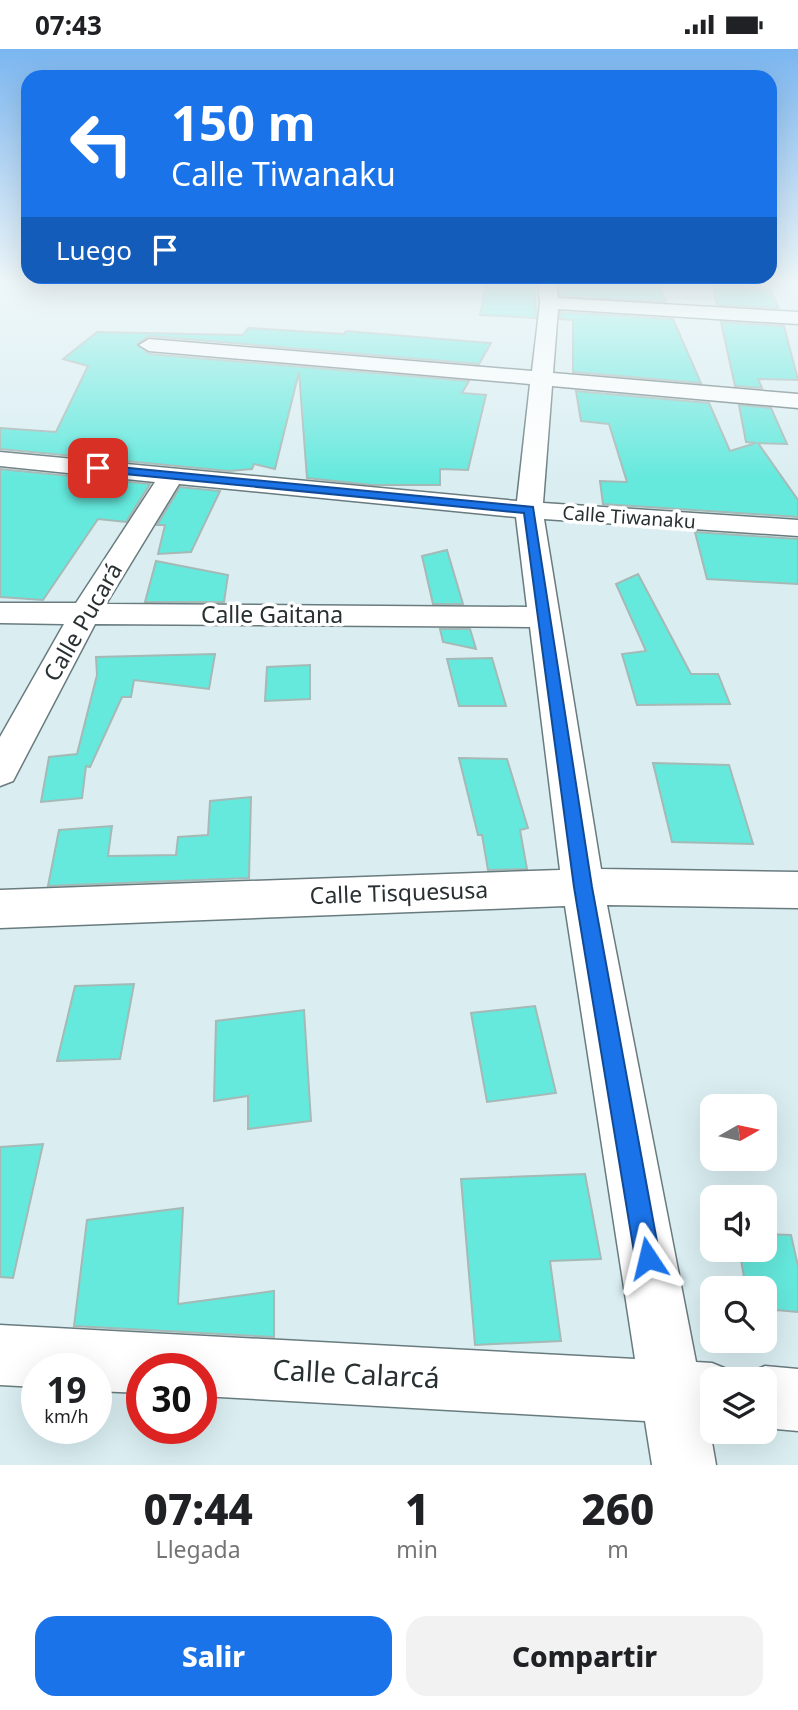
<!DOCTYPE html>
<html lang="es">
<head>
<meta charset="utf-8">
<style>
	:root { --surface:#fff; --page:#f2f2f2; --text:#202124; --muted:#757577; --accent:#1a73e8 }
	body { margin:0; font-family:"Noto Sans",sans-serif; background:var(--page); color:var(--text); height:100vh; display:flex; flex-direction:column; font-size:26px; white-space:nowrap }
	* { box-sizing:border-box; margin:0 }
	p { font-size:23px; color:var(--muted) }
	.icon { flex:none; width:38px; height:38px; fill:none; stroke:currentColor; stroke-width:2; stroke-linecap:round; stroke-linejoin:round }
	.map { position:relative; height:1416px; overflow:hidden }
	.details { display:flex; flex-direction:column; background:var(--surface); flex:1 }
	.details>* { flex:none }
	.guide { position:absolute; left:21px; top:21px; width:756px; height:214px; border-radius:21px; box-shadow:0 7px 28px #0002; background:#1a73e8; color:#fff; overflow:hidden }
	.needle { width:46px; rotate:81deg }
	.tools { position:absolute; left:700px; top:1045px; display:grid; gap:14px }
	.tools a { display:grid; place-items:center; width:77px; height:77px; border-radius:14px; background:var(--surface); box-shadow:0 7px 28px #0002; font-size:35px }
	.speed { position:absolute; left:21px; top:1304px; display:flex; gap:14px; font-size:35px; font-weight:700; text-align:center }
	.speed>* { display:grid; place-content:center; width:91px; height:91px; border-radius:50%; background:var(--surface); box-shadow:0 7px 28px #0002; line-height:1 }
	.speed small { font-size:18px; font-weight:400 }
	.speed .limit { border:10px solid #d22; background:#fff; color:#111 }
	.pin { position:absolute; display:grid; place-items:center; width:60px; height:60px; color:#fff; margin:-30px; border-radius:14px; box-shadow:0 4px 10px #0006 }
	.me { position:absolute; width:77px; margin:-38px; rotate:350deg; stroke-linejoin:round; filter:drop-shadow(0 0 5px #0008) }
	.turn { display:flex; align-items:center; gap:24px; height:147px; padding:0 35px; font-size:32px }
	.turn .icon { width:91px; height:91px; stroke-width:2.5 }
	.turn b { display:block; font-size:49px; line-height:60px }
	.then { display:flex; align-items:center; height:66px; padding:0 35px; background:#0003; gap:14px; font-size:26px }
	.eta { display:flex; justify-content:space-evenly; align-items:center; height:119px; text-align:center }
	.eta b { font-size:42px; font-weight:800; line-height:49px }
	.cta { display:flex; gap:14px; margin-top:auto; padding:14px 35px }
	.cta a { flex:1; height:80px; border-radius:21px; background:var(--accent); color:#fff; font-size:28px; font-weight:800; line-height:80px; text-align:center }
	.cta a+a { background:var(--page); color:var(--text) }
	.status { display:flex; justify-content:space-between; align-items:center; height:49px; padding:0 35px; background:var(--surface); direction:ltr }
	.status svg { height:19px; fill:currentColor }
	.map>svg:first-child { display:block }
	.building { fill:#65e9dd; stroke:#a5b9b6; stroke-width:2 }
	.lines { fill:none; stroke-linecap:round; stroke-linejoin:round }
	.street-casing { stroke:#697b7e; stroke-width:3 }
	.street { fill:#fff; fill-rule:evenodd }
	.route { fill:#1a73e8; stroke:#114b97; stroke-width:2 }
	.labels { text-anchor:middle; stroke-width:7; stroke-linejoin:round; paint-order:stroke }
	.far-street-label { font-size:19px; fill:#283031; stroke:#fff }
	.street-label { font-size:23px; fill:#283031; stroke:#fff }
	.near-street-label { font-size:28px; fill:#283031; stroke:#fff }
</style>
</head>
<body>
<div class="status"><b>07:43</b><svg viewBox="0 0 49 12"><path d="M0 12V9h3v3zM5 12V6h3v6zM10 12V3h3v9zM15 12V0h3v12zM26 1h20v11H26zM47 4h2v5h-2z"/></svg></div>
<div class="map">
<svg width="798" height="1416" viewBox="0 0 798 1416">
	<rect width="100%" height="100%" fill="#daeef2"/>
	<!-- building -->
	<g class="building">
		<path d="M487 232H535L536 269 480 266Z"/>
		<path d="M559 232 658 233 666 253 560 247Z"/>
		<path d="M713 236 770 240 779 259 717 256Z"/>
		<path d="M560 263 673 270 701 334 573 323V271L560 270Z"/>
		<path d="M721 273 784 277 798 331 758 330 762 339 735 337Z"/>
		<path d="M248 279 344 285 346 282 491 294 479 315 149 287 137 295 149 305 469 332 462 344 486 346 468 421 440 420V436H372L307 429 299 323 275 420 254 415 252 420 229 422 0 400V379L56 383 88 317 63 310 97 283 243 286Z"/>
		<path d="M576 342 709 354 730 402 756 394 746 393 739 356 771 359 787 395 758 394 798 451V468L603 455 600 432 627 433 609 375 581 372Z"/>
		<path d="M0 420 150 435 126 473 98 470 43 551 0 548Z"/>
		<path d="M180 438 220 442 191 503 158 505 165 476H157Z"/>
		<path d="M695 483 798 490V535L707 530Z"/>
		<path d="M447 501 463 555H433L422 507Z"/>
		<path d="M156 512 228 526 224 553H145Z"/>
		<path d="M638 525 691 625H718L730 655 637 656 622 605 646 602 616 535Z"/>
		<path d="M440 580H470L476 600 443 593Z"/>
		<path d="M215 605 209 640 134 631 131 648H122L90 718 86 717 82 749 41 753 49 708 77 705 97 626 96 608Z"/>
		<path d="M492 609 506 657H459L447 610Z"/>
		<path d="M310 616V650L265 652 267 618Z"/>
		<path d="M459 709 507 710 528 779 520 781 527 820 488 821 482 786H478Z"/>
		<path d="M653 714 729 716 753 795 672 793Z"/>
		<path d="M251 748 249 829 48 837 59 781 112 777 108 807 176 806 178 788 208 786 210 752Z"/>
		<path d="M134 935 120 1010 57 1012 75 937Z"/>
		<path d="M535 957 556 1044 487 1053 471 964Z"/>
		<path d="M304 961 311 1072 248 1080V1047L214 1052 216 972Z"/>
		<path d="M43 1095 13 1229 0 1228V1098Z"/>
		<path d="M585 1125 601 1210 550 1212 561 1292 475 1296 461 1130Z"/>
		<path d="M183 1159 178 1255 274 1242V1288L74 1277 87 1171Z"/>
		<path d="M765 1185 791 1186 798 1217V1263L765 1260V1239H746L739 1200H765Z"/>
	</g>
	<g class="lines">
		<defs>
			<g id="street">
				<path d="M538 232H556L558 249 798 263V275L558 260 553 324 798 345V359L552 337 543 454 798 471V487L544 470 601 820 798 823V859L607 856 696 1313 712 1314 734 1323 737 1330H712V1376H709L716 1416H652L645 1372 201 1347V1320H142V1344L96 1342V1320H37V1338L0 1336V1276L635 1310 565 857 0 879V841L560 821 530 578 95 575 13 732 0 737V688L64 575 0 574V554H76L155 433 0 417V403L517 452 530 335 149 302 139 296 149 290 532 322 540 254ZM179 435 516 468 527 558 106 555Z"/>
				<path d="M765 1317 798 1320V1382L765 1379V1330H741L743 1326Z"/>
			</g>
		</defs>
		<!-- street casing -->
		<use href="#street" class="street-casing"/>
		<!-- street -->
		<use href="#street" class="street"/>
	</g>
	<!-- sky -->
	<linearGradient id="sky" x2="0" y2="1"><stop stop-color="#7bb6f0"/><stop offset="0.54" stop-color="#eef7f9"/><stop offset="1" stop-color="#eef7f9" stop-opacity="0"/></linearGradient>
	<rect width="798" height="430" fill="url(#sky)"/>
	<!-- route -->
	<path class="route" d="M98 416 533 458 592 838 660 1209 656 1218 648 1222 639 1218 635 1209 574 838 524 464 94 422V417Z"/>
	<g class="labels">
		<!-- far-street labels -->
		<g class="far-street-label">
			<text transform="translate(629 468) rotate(4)" y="7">Calle Tiwanaku</text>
		</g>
		<!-- street labels -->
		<g class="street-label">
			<text x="272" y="574">Calle Gaitana</text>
			<text transform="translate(83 573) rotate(-60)" y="8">Calle Pucará</text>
			<text transform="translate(399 844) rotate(-2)" y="8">Calle Tisquesusa</text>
		</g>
		<!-- near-street labels -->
		<g class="near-street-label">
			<text transform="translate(356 1325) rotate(3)" y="10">Calle Calarcá</text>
		</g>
	</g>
</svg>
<div class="tools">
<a><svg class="needle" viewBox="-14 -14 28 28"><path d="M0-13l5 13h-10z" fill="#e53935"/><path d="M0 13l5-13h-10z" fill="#757577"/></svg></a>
<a><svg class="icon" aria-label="sound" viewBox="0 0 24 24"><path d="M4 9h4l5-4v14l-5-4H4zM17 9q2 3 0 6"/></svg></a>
<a><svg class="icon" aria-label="search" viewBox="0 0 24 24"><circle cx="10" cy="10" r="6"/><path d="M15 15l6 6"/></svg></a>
<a><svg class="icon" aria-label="layers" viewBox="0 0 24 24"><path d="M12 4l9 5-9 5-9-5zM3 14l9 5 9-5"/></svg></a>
</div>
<div class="speed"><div>19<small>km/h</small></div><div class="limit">30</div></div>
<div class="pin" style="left:98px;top:419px;background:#d93025"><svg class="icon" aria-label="arrive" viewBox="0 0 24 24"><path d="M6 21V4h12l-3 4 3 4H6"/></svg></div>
<svg class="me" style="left:648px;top:1209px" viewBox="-20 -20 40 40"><path d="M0-17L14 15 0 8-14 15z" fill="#1a73e8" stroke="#fff" stroke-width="4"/></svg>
<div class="guide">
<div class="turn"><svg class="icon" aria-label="left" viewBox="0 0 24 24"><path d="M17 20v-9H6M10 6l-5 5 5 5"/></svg><div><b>150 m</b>Calle Tiwanaku</div></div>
<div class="then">Luego<svg class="icon" aria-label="arrive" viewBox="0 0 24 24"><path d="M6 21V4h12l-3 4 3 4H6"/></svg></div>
</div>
</div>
<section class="details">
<div class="eta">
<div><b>07:44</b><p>Llegada</p></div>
<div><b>1</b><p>min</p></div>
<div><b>260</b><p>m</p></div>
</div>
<div class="cta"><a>Salir</a><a>Compartir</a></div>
</section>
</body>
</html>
